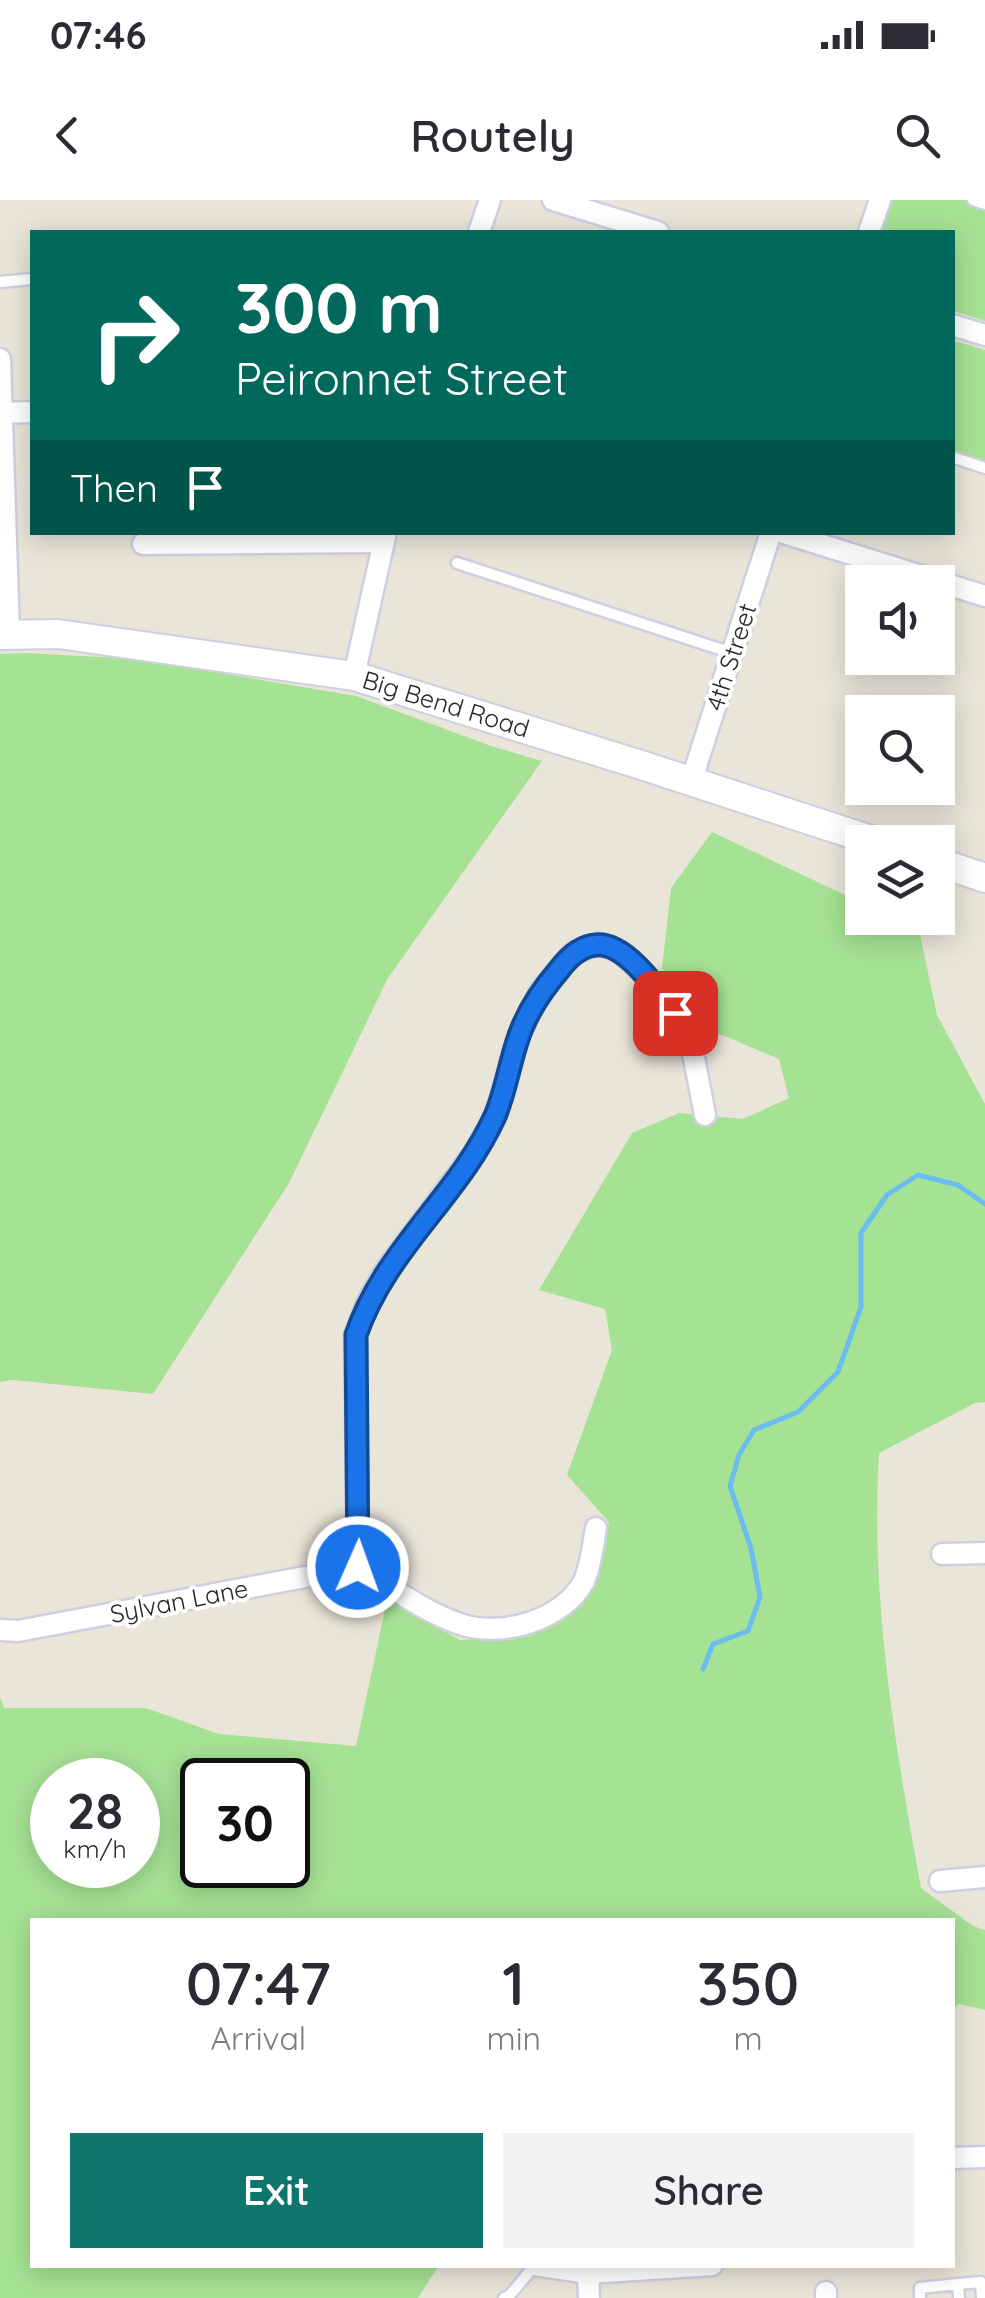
<!DOCTYPE html>
<html lang="en">
<head>
<meta charset="utf-8">
<style>
	:root { --surface:#fff; --page:#f2f2f3; --text:#2b2b33; --muted:#7c7c81; --accent:#0f766e }
	body { margin:0; font-family:Quicksand,sans-serif; background:var(--page); color:var(--text); height:100vh; display:flex; flex-direction:column; font-size:38px; white-space:nowrap }
	* { box-sizing:border-box; margin:0 }
	p { font-size:32px; color:var(--muted) }
	.icon { flex:none; width:55px; height:55px; fill:none; stroke:currentColor; stroke-width:2; stroke-linecap:round; stroke-linejoin:round }
	.map { position:relative; flex:1; overflow:hidden }
	.panel { position:absolute; left:30px; top:1718px; width:925px; height:350px; display:flex; flex-direction:column; background:var(--surface); border-radius:0px; box-shadow:0 5px 25px #0003 }
	.panel>* { flex:none }
	.hud { position:absolute; left:30px; top:30px; width:925px; height:305px; border-radius:0px; box-shadow:0 5px 25px #0003; background:#00695c; color:#fff; overflow:hidden }
	.buttons { position:absolute; left:845px; top:365px; display:grid; gap:20px }
	.buttons a { display:grid; place-items:center; width:110px; height:110px; border-radius:0px; background:var(--surface); box-shadow:0 5px 25px #0003; font-size:50px }
	.speed { position:absolute; left:30px; top:1558px; display:flex; gap:20px; font-size:50px; font-weight:700; text-align:center }
	.speed>* { display:grid; place-content:center; width:130px; height:130px; border-radius:50%; background:var(--surface); box-shadow:0 5px 25px #0003; line-height:1 }
	.speed small { font-size:25px; font-weight:400 }
	.speed .limit { border:5px solid #111; border-radius:15px; background:#fff; color:#111 }
	.pin { position:absolute; display:grid; place-items:center; width:85px; height:85px; color:#fff; margin:-42px; border-radius:20px; box-shadow:0 5px 15px #0006 }
	.me { position:absolute; width:110px; margin:-55px; rotate:2deg; stroke-linejoin:round; filter:drop-shadow(0 0 8px #0008) }
	.turn { display:flex; align-items:center; gap:35px; height:210px; padding:0 40px; font-size:45px }
	.turn .icon { width:130px; height:130px; stroke-width:2.5 }
	.turn b { display:block; font-size:70px; line-height:85px }
	.then { display:flex; align-items:center; height:95px; padding:0 40px; background:#0003; gap:20px; font-size:38px }
	.eta { display:flex; justify-content:space-evenly; align-items:center; height:170px; text-align:center }
	.eta b { font-size:60px; font-weight:600; line-height:70px }
	.cta { display:flex; gap:20px; margin-top:auto; padding:20px 40px }
	.cta a { flex:1; height:115px; border-radius:0px; background:var(--accent); color:#fff; font-size:40px; font-weight:600; line-height:115px; text-align:center }
	.cta a+a { background:var(--page); color:var(--text) }
	.status { display:flex; justify-content:space-between; align-items:center; height:70px; padding:0 50px; background:var(--surface); direction:ltr }
	.status svg { height:28px; fill:currentColor }
	header { display:flex; justify-content:space-between; align-items:center; height:130px; padding:0 40px; background:var(--surface); font-size:45px; font-weight:600 }
	.map>svg:first-child { display:block }
	.green { fill:#a6e294; fill-rule:evenodd }
	.lines { fill:none; stroke-linecap:round; stroke-linejoin:round }
	.stream { stroke:#6abdee; stroke-width:5 }
	.service-casing { stroke:#ced0e1; stroke-width:15 }
	.minor-casing { stroke:#ced0e1; stroke-width:25 }
	.secondary-casing { stroke:#ced0e1; stroke-width:32 }
	.service { stroke:#fff; stroke-width:10 }
	.minor { stroke:#fff; stroke-width:20 }
	.secondary { stroke:#fff; stroke-width:28 }
	.route-casing { stroke:#114b97; stroke-width:25 }
	.route { stroke:#1a73e8; stroke-width:18 }
	.labels { text-anchor:middle; stroke-width:8; stroke-linejoin:round; paint-order:stroke }
	.street-label { font-size:25px; fill:#272727; stroke:#fff }
</style>
</head>
<body>
<div class="status"><b>07:46</b><svg viewBox="0 0 49 12"><path d="M0 12V9h3v3zM5 12V6h3v6zM10 12V3h3v9zM15 12V0h3v12zM26 1h20v11H26zM47 4h2v5h-2z"/></svg></div>
<header><svg class="icon" aria-label="back" viewBox="0 0 24 24"><path d="M15 5l-7 7 7 7"/></svg>Routely<svg class="icon" aria-label="search" viewBox="0 0 24 24"><circle cx="10" cy="10" r="6"/><path d="M15 15l6 6"/></svg></header>
<div class="map">
<svg width="985" height="2098" viewBox="0 0 985 2098">
	<rect width="100%" height="100%" fill="#eae5d9"/>
	<!-- green -->
	<g class="green">
		<path d="M890 0H985V121L953 111 952 32H880Z"/>
		<path d="M952 140 985 150V272L953 262Z"/>
		<path d="M25 453 137 459 356 496 491 546 542 561 388 778 289 983 153 1194 13 1180 0 1182V454Z"/>
		<path d="M712 632 862 703V718H893L919 730 937 815 985 904V1202L975 1203 879 1253C870 1399 895 1545 921 1688L973 1726 985 1730V1810L959 1804 953 1808 952 1720H32V2065H439L418 2098H0V1497L4 1508H146L219 1534 356 1546 387 1400 460 1440 529 1435 594 1389 609 1322 567 1275 612 1150 605 1109 539 1090 632 933 679 913 743 919 789 898 779 859 706 828 662 768 671 688ZM52 1580H138V1665H52ZM202 1580H288V1665H202Z"/>
	</g>
	<g class="lines">
		<!-- stream -->
		<path class="stream" d="M703 1469 713 1444 748 1431 760 1397 751 1348 730 1286 739 1255 754 1230 798 1212 838 1172 861 1107V1033L887 995 918 975 958 985 985 1004"/>
		<defs>
			<g id="service">
				<path d="M973 0 985 4"/>
				<path d="M0 82 32 79"/>
				<path d="M952 257 985 268"/>
				<path d="M457 363 732 453"/>
				<path d="M958 2084 981 2082 982 2098"/>
				<path d="M504 2098 510 2095 535 2065"/>
				<path d="M920 2098V2088L958 2084 959 2098"/>
			</g>
			<g id="minor">
				<path d="M553 0 658 32"/>
				<path d="M479 32 490 0"/>
				<path d="M869 32 880 0"/>
				<path d="M952 125 985 135"/>
				<path d="M0 159 9 434"/>
				<path d="M0 213 32 212"/>
				<path d="M781 332 985 396"/>
				<path d="M143 344 383 342"/>
				<path d="M354 476 386 332"/>
				<path d="M691 582 771 332"/>
				<path d="M942 1354 985 1353"/>
				<path d="M358 1367 355 1135 368 1101 385 1071 475 952 496 915 518 837 540 792 572 754 597 744 618 751 645 774 675 813 692 848 705 915"/>
				<path d="M358 1367C390 1386 424 1412 460 1424 500 1438 563 1421 584 1381 591 1365 593 1345 596 1328"/>
				<path d="M0 1430 18 1431 358 1367"/>
				<path d="M940 1681 985 1677"/>
				<path d="M952 1958 985 1957"/>
				<path d="M535 2065 588 2073 712 2065"/>
				<path d="M588 2073 589 2098"/>
				<path d="M826 2092V2098"/>
			</g>
			<g id="secondary">
				<path d="M0 435 58 434 354 476 638 564 877 642"/>
				<path d="M938 662 985 678"/>
			</g>
		</defs>
		<!-- service casing -->
		<use href="#service" class="service-casing"/>
		<!-- minor casing -->
		<use href="#minor" class="minor-casing"/>
		<!-- secondary casing -->
		<use href="#secondary" class="secondary-casing"/>
		<!-- service -->
		<use href="#service" class="service"/>
		<!-- minor -->
		<use href="#minor" class="minor"/>
		<!-- secondary -->
		<use href="#secondary" class="secondary"/>
	</g>
	<g class="lines">
		<defs>
			<path id="route" d="M358 1367 356 1135C386 1048 459 996 495 916 505 893 509 866 517 842 525 815 541 791 559 770 568 758 580 746 596 745 626 742 659 792 675 813"/>
		</defs>
		<!-- route casing -->
		<use href="#route" class="route-casing"/>
		<!-- route -->
		<use href="#route" class="route"/>
	</g>
	<g class="labels">
		<!-- street labels -->
		<g class="street-label">
			<text transform="translate(731 457) rotate(-72)" y="9">4th Street</text>
			<text transform="translate(446 504) rotate(17)" y="9">Big Bend Road</text>
			<text transform="translate(179 1401) rotate(-11)" y="9">Sylvan Lane</text>
		</g>
	</g>
</svg>
<div class="buttons">
<a><svg class="icon" aria-label="sound" viewBox="0 0 24 24"><path d="M4 9h4l5-4v14l-5-4H4zM17 9q2 3 0 6"/></svg></a>
<a><svg class="icon" aria-label="search" viewBox="0 0 24 24"><circle cx="10" cy="10" r="6"/><path d="M15 15l6 6"/></svg></a>
<a><svg class="icon" aria-label="layers" viewBox="0 0 24 24"><path d="M12 4l9 5-9 5-9-5zM3 14l9 5 9-5"/></svg></a>
</div>
<div class="speed"><div>28<small>km/h</small></div><div class="limit">30</div></div>
<div class="pin" style="left:675px;top:813px;background:#d93025"><svg class="icon" aria-label="arrive" viewBox="0 0 24 24"><path d="M6 21V4h12l-3 4 3 4H6"/></svg></div>
<svg class="me" style="left:358px;top:1367px" viewBox="-20 -20 40 40"><circle r="17" fill="#1a73e8" stroke="#fff" stroke-width="3"/><path d="M0-11L8 9 0 5-8 9z" fill="#fff"/></svg>
<div class="hud">
<div class="turn"><svg class="icon" aria-label="right" viewBox="0 0 24 24"><path d="M7 20v-9h11M14 6l5 5-5 5"/></svg><div><b>300 m</b>Peironnet Street</div></div>
<div class="then">Then<svg class="icon" aria-label="arrive" viewBox="0 0 24 24"><path d="M6 21V4h12l-3 4 3 4H6"/></svg></div>
</div>
<section class="panel">
<div class="eta">
<div><b>07:47</b><p>Arrival</p></div>
<div><b>1</b><p>min</p></div>
<div><b>350</b><p>m</p></div>
</div>
<div class="cta"><a>Exit</a><a>Share</a></div>
</section>
</div>
</body>
</html>
